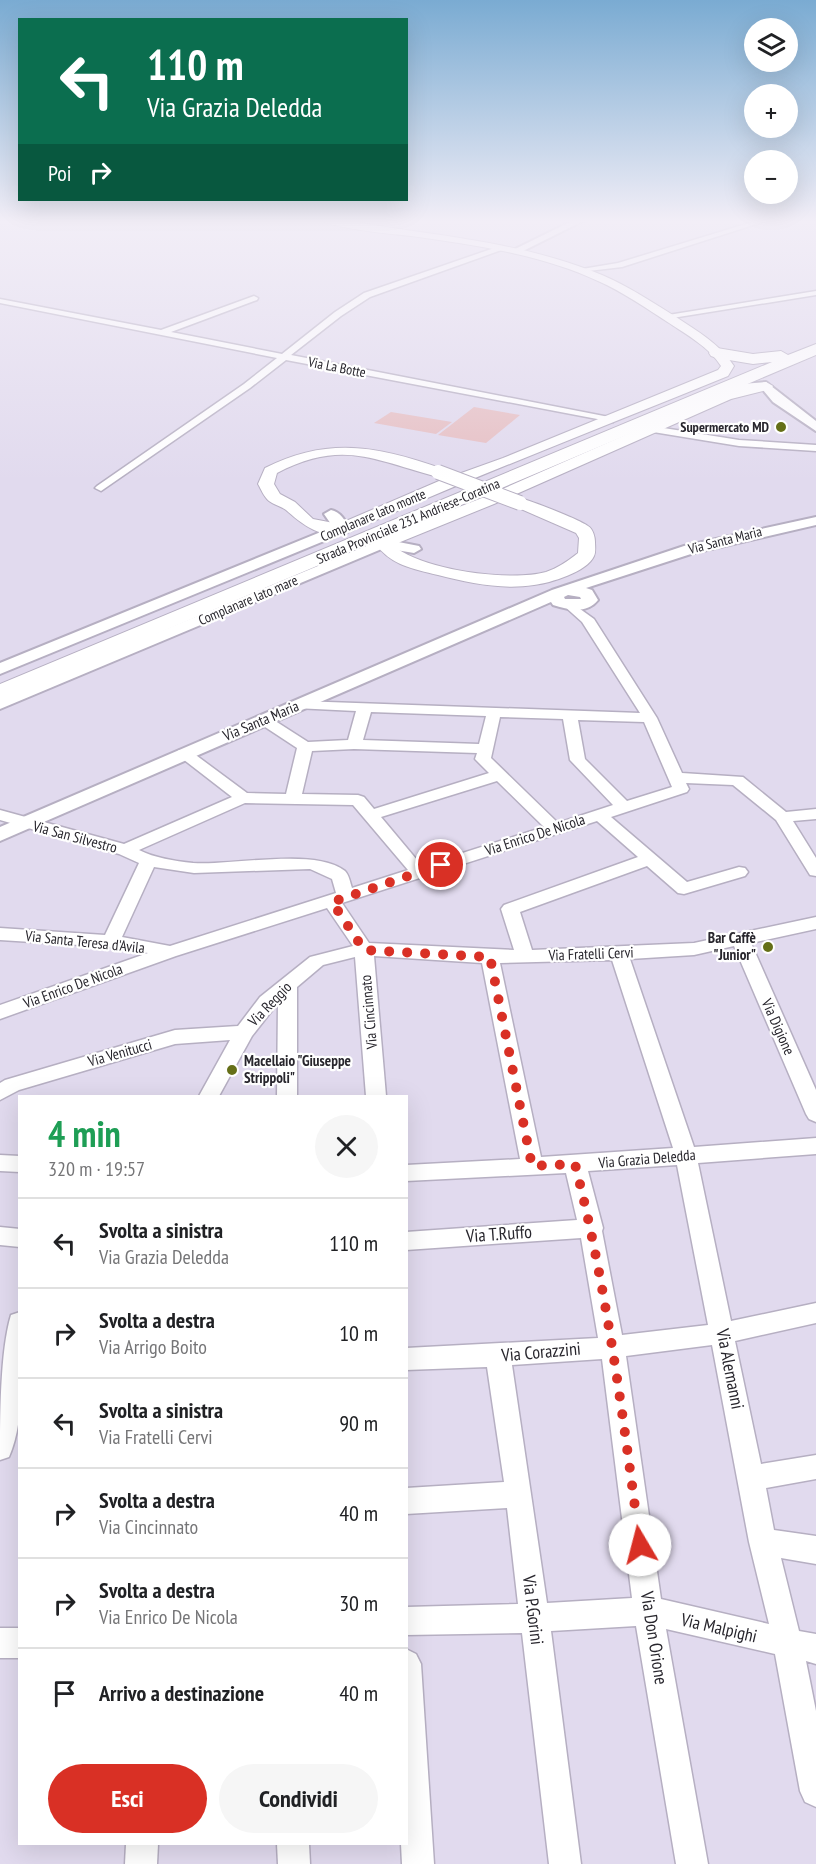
<!DOCTYPE html>
<html lang="it">
<head>
<meta charset="utf-8">
<style>
	:root { --surface:#fff; --page:#f6f6f6; --text:#202124; --muted:#757577; --line:#e0e0e0; --accent:#d93025 }
	body { margin:0; font-family:"PT Sans Narrow",sans-serif; background:var(--page); color:var(--text); height:100vh; display:flex; flex-direction:column; font-size:22px; white-space:nowrap }
	* { box-sizing:border-box; margin:0 }
	p { font-size:20px; color:var(--muted) }
	.icon { flex:none; width:33px; height:33px; fill:none; stroke:currentColor; stroke-width:2; stroke-linecap:round; stroke-linejoin:round }
	.map { position:relative; flex:1; overflow:hidden }
	.drawer { position:absolute; left:18px; top:1095px; width:390px; height:750px; display:flex; flex-direction:column; background:var(--surface); border-radius:0px; box-shadow:0 6px 24px #0002 }
	.drawer>* { flex:none }
	.top-card { position:absolute; left:18px; top:18px; width:390px; height:183px; border-radius:0px; box-shadow:0 6px 24px #0002; background:#0b6e4f; color:#fff; overflow:hidden }
	.buttons { position:absolute; left:744px; top:18px; display:grid; gap:12px }
	.buttons a { display:grid; place-items:center; width:54px; height:54px; border-radius:50%; background:var(--surface); box-shadow:0 6px 24px #0002; font-size:30px }
	.pin { position:absolute; display:grid; place-items:center; width:51px; height:51px; color:#fff; margin:-26px; border:3px solid #fff; border-radius:50%; box-shadow:0 2px 6px #0007 }
	.me { position:absolute; width:66px; margin:-33px; rotate:352deg; stroke-linejoin:round; filter:drop-shadow(0 0 4px #0008) }
	.turn { display:flex; align-items:center; gap:21px; height:126px; padding:0 30px; font-size:27px }
	.turn .icon { width:78px; height:78px; stroke-width:2.5 }
	.turn b { display:block; font-size:42px; line-height:51px }
	.then { display:flex; align-items:center; height:57px; padding:0 30px; background:#0003; gap:12px; font-size:22px }
	.round { display:grid; place-items:center; flex:none; width:63px; height:63px; border-radius:32px; background:var(--page) }
	.head { display:flex; align-items:center; justify-content:space-between; height:102px; padding:0 30px }
	h1 { font-size:36px; font-weight:600; line-height:45px; color:#1e9e55 }
	.cta { display:flex; gap:12px; margin-top:auto; padding:12px 30px }
	.cta a { flex:1; height:69px; border-radius:36px; background:var(--accent); color:#fff; font-size:24px; font-weight:600; line-height:69px; text-align:center }
	.cta a+a { background:var(--page); color:var(--text) }
	ul { padding:0; list-style:none }
	li { display:flex; align-items:center; gap:18px; height:90px; padding:0 30px; border-top:2px solid var(--line) }
	li div { flex:1 }
	li b { display:block; font-size:22px }
	li em { font-style:normal }
	.map>svg:first-child { display:block }
	.green { fill:#e6bfc3 }
	.lines { fill:none; stroke-linecap:round; stroke-linejoin:round }
	.minor-casing { stroke:#b6afc2; stroke-width:3 }
	.tertiary-casing { stroke:#b6afc2; stroke-width:4 }
	.secondary-casing { stroke:#b6afc2; stroke-width:2 }
	.trunk-casing { stroke:#b6afc2; stroke-width:2 }
	.minor { fill:#fff; fill-rule:evenodd }
	.tertiary { fill:#fff; fill-rule:evenodd }
	.secondary { fill:#fff; fill-rule:evenodd }
	.trunk { fill:#fff; fill-rule:evenodd }
	.secondary-bridge-casing { stroke:#b6afc2; stroke-width:16; stroke-linecap:butt }
	.secondary-bridge { stroke:#fff; stroke-width:14 }
	.route { stroke:#d93025; stroke-width:10; stroke-dasharray:0 18 }
	.poi-dot { fill:#656f18; stroke:#fff; stroke-width:2 }
	.labels { text-anchor:middle; stroke-width:4.5; stroke-linejoin:round; paint-order:stroke }
	.far-street-label { font-size:14px; fill:#28262d; stroke:#fff }
	.far-poi-label { font-size:14px; font-weight:bold; fill:#28262d; stroke:#fff; text-anchor:end }
	.street-label { font-size:15px; fill:#28262d; stroke:#fff }
	.poi-label { font-size:15px; font-weight:bold; fill:#28262d; stroke:#fff; text-anchor:end }
	.near-street-label { font-size:18px; fill:#28262d; stroke:#fff }
</style>
</head>
<body>
<div class="map">
<svg width="816" height="1864" viewBox="0 0 816 1864">
	<rect width="100%" height="100%" fill="#e1daee"/>
	<!-- green -->
	<g class="green">
		<path d="M474 407 520 415 486 443 438 435Z"/>
		<path d="M391 412 452 422 436 434 374 423Z"/>
	</g>
	<g class="lines">
		<defs>
			<g id="minor">
				<path d="M759 220H769L622 267 580 272 576 270 618 263Z"/>
				<path d="M500 246 507 248 370 297 341 316 291 355 609 417 614 420 613 422 286 360 250 388 101 491 95 488 97 486 244 384 277 358 0 303V299L161 330 254 296 258 298 257 300 171 332 282 354 335 312 364 293Z"/>
				<path d="M816 291V295L666 319 662 316Z"/>
				<path d="M651 426 739 440 816 445V451L739 446 647 431V427Z"/>
				<path d="M569 601 594 619 657 718 682 773 743 777 786 812 816 809V819L793 821 816 858V876L810 875 776 820 733 785 686 783 689 789 687 792 611 817 687 882 739 867 745 868 748 872 745 876 684 894 678 893 647 866 520 912 532 950 694 943 816 917V929L751 943 816 1090V1122L809 1119 806 1114 734 946 694 955 630 959 694 1147 816 1138V1154L698 1163 731 1321 816 1303V1323L735 1341 761 1464 816 1455V1479L766 1488 774 1530 816 1536V1564L781 1558 799 1631 816 1634V1664L806 1661 816 1711V1807L805 1802 800 1791 775 1654 666 1629 708 1864H676L636 1626 551 1631 581 1864H549L522 1633 406 1635V1607L518 1604 507 1508 406 1514V1488L504 1482 487 1367 406 1370V1348L598 1338 581 1238 406 1250V1232L577 1220 566 1173 406 1181V1165L520 1159 482 963 374 956 386 1096H366L355 957 323 965 297 987V1096H277L278 1003 252 1036 219 1096H199L230 1040 175 1044 19 1090 0 1100V1083L5 1080 175 1030 238 1026 260 997 310 957 353 946 327 908 176 956 0 1019V1005L148 953 111 947 0 940V928L105 935 139 863 119 854 0 820V810L124 844 232 797 179 756 176 753 179 750H189L247 793 286 794 297 748 259 723 257 720 259 717H269L308 742 348 740 356 711 295 708 293 705 295 702 300 701 640 713 582 622 563 605ZM371 712 486 716 479 744 363 740ZM500 717 563 719 570 760 613 805 558 823 491 758ZM578 720 644 722 672 787 627 801 585 759ZM354 749 477 753 475 759 489 773 374 809 364 797 358 795 302 794 312 751ZM497 781 544 827 422 866 381 817ZM245 803 353 805 408 870 352 888C350 882 349 875 345 871 315 847 232 866 193 863 174 861 155 858 139 850ZM597 821 638 857 504 905 501 909 514 950 369 943 342 903ZM154 867 194 873 310 869 332 879 336 893 170 946 122 937ZM612 960 673 1148 541 1157 500 963ZM677 1165 708 1325 622 1335 602 1231 603 1228 588 1171ZM712 1345 749 1542 769 1624 661 1599 626 1356ZM602 1359 632 1598 547 1603 512 1365Z"/>
				<path d="M0 1155 20 1156V1172L0 1171Z"/>
				<path d="M0 1227 20 1229V1247L0 1245Z"/>
				<path d="M20 1312C20 1355 27 1417 9 1457L0 1460C0 1419 0 1351 11 1315Z"/>
				<rect x="0" y="1628" width="20" height="30"/>
				<path d="M406 1649 416 1654 421 1664 434 1864H402L401 1844H406Z"/>
				<path d="M126 1844H158L157 1864H125Z"/>
				<path d="M277 1844H309L310 1864H278Z"/>
			</g>
			<g id="tertiary">
				<path d="M574 220H585L519 253 511 251Z"/>
				<path d="M766 382 816 421V431L773 402 763 390H748L726 400 720 396 742 384Z"/>
				<path d="M331 510C340 512 346 520 348 529L346 532 0 674V663L333 527 324 514Z"/>
				<path d="M816 517V525L694 553 586 588 592 590 598 600C587 614 569 610 553 605L551 602 0 841V827L552 590 684 546ZM568 595 580 597 581 599H565L564 597Z"/>
				<path d="M383 539 419 546 421 549 414 553 384 548 0 709V698Z"/>
			</g>
			<g id="secondary">
				<path d="M322 220H343C427 235 512 240 592 271 622 282 649 300 676 317 697 331 720 344 734 366L728 376C601 428 472 477 347 533 321 539 304 526 286 510 281 506 274 505 269 501 264 497 261 489 258 484L265 468C328 436 379 446 443 469L446 472 438 477C373 460 343 439 277 473L274 484 280 494 295 502 313 519 339 524 439 481 503 458 718 370 721 366C709 347 687 335 669 323 646 308 623 292 598 281 540 254 474 245 411 236 393 234 334 229 322 220Z"/>
				<path d="M766 382 773 386 771 389 731 399 494 504 393 545C420 570 510 582 546 572 558 568 568 561 578 553L579 538 576 533 514 506 512 503 520 498C532 501 578 519 588 526 593 529 595 537 595 542 595 546 596 552 594 556 587 572 550 583 534 585 502 590 469 583 438 575 413 569 390 565 375 543L377 539 482 498 721 393Z"/>
			</g>
			<path id="trunk" d="M816 344V355L0 700V684L772 362 753 364 717 358 711 356 709 353 711 350 717 348 753 354 781 351 788 355Z"/>
		</defs>
		<!-- minor casing -->
		<use href="#minor" class="minor-casing"/>
		<!-- tertiary casing -->
		<use href="#tertiary" class="tertiary-casing"/>
		<!-- secondary casing -->
		<use href="#secondary" class="secondary-casing"/>
		<!-- trunk casing -->
		<use href="#trunk" class="trunk-casing"/>
		<!-- minor -->
		<use href="#minor" class="minor"/>
		<!-- tertiary -->
		<use href="#tertiary" class="tertiary"/>
		<!-- secondary -->
		<use href="#secondary" class="secondary"/>
		<!-- trunk -->
		<use href="#trunk" class="trunk"/>
		<defs>
			<path id="secondary-bridge" d="M438 472 520 503"/>
		</defs>
		<!-- secondary-bridge casing -->
		<use href="#secondary-bridge" class="secondary-bridge-casing"/>
		<!-- secondary-bridge -->
		<use href="#secondary-bridge" class="secondary-bridge"/>
	</g>
	<!-- sky -->
	<linearGradient id="sky" x2="0" y2="1"><stop stop-color="#7aabd2"/><stop offset="0.46" stop-color="#f2eef7"/><stop offset="1" stop-color="#f2eef7" stop-opacity="0"/></linearGradient>
	<rect width="816" height="481" fill="url(#sky)"/>
	<g class="lines">
		<!-- route -->
		<path class="route" d="M441 865 332 902 364 950 490 957 532 1166 575 1164C607 1289 623 1417 640 1545"/>
	</g>
	<!-- markers -->
	<g class="poi-dot">
		<circle cx="781" cy="427" r="6"/>
		<circle cx="768" cy="947" r="6"/>
		<circle cx="232" cy="1070" r="6"/>
	</g>
	<g class="labels">
		<!-- far-street labels -->
		<g class="far-street-label">
			<text transform="translate(337 367) rotate(11)" y="5">Via La Botte</text>
			<text transform="translate(373 515) rotate(-23)" y="5">Complanare lato monte</text>
			<text transform="translate(408 521) rotate(-23)" y="5">Strada Provinciale 231 Andriese-Coratina</text>
			<text transform="translate(725 540) rotate(-14)" y="5">Via Santa Maria</text>
			<text transform="translate(248 600) rotate(-23)" y="5">Complanare lato mare</text>
		</g>
		<!-- far-poi labels -->
		<g class="far-poi-label">
			<text x="769" y="432">Supermercato MD</text>
		</g>
		<!-- street labels -->
		<g class="street-label">
			<text transform="translate(261 721) rotate(-23)" y="5">Via Santa Maria</text>
			<text transform="translate(535 835) rotate(-18)" y="5">Via Enrico De Nicola</text>
			<text transform="translate(75 837) rotate(15)" y="5">Via San Silvestro</text>
			<text transform="translate(85 942) rotate(6)" y="5">Via Santa Teresa d'Avila</text>
			<text transform="translate(591 954) rotate(-2)" y="5">Via Fratelli Cervi</text>
			<text transform="translate(73 986) rotate(-20)" y="5">Via Enrico De Nicola</text>
			<text transform="translate(270 1004) rotate(-46)" y="5">Via Reggio</text>
			<text transform="translate(369 1012) rotate(-95)" y="5">Via Cincinnato</text>
			<text transform="translate(778 1027) rotate(66)" y="5">Via Digione</text>
			<text transform="translate(120 1053) rotate(-16)" y="5">Via Venitucci</text>
			<text transform="translate(647 1159) rotate(-5)" y="5">Via Grazia Deledda</text>
		</g>
		<!-- poi labels -->
		<g class="poi-label">
			<text x="756" y="943">Bar Caffè<tspan x="756" dy="17">"Junior"</tspan></text>
			<text x="244" y="1066" text-anchor="start">Macellaio "Giuseppe<tspan x="244" dy="17">Strippoli"</tspan></text>
		</g>
		<!-- near-street labels -->
		<g class="near-street-label">
			<text transform="translate(499 1234) rotate(-4)" y="6">Via T.Ruffo</text>
			<text transform="translate(541 1352) rotate(-5)" y="6">Via Corazzini</text>
			<text transform="translate(730 1369) rotate(79)" y="6">Via Alemanni</text>
			<text transform="translate(533 1610) rotate(83)" y="6">Via P.Gorini</text>
			<text transform="translate(719 1628) rotate(13)" y="6">Via Malpighi</text>
			<text transform="translate(654 1638) rotate(81)" y="6">Via Don Orione</text>
		</g>
	</g>
</svg>
<div class="buttons">
<a><svg class="icon" aria-label="layers" viewBox="0 0 24 24"><path d="M12 4l9 5-9 5-9-5zM3 14l9 5 9-5"/></svg></a>
<a>+</a>
<a>−</a>
</div>
<div class="pin" style="left:441px;top:865px;background:#d93025"><svg class="icon" aria-label="arrive" viewBox="0 0 24 24"><path d="M6 21V4h12l-3 4 3 4H6"/></svg></div>
<svg class="me" style="left:640px;top:1545px" viewBox="-20 -20 40 40"><circle r="19" fill="#fff"/><path d="M0-13L10 11 0 6-10 11z" fill="#d93025"/></svg>
<div class="top-card">
<div class="turn"><svg class="icon" aria-label="left" viewBox="0 0 24 24"><path d="M17 20v-9H6M10 6l-5 5 5 5"/></svg><div><b>110 m</b>Via Grazia Deledda</div></div>
<div class="then">Poi<svg class="icon" aria-label="right" viewBox="0 0 24 24"><path d="M7 20v-9h11M14 6l5 5-5 5"/></svg></div>
</div>
<section class="drawer">
<div class="head"><div><h1>4 min</h1><p>320 m · 19:57</p></div><a class="round"><svg class="icon" aria-label="close" viewBox="0 0 24 24"><path d="M6 6l12 12M18 6L6 18"/></svg></a></div>
<ul>
<li><svg class="icon" aria-label="left" viewBox="0 0 24 24"><path d="M17 20v-9H6M10 6l-5 5 5 5"/></svg><div><b>Svolta a sinistra</b><p>Via Grazia Deledda</p></div><em>110 m</em></li>
<li><svg class="icon" aria-label="right" viewBox="0 0 24 24"><path d="M7 20v-9h11M14 6l5 5-5 5"/></svg><div><b>Svolta a destra</b><p>Via Arrigo Boito</p></div><em>10 m</em></li>
<li><svg class="icon" aria-label="left" viewBox="0 0 24 24"><path d="M17 20v-9H6M10 6l-5 5 5 5"/></svg><div><b>Svolta a sinistra</b><p>Via Fratelli Cervi</p></div><em>90 m</em></li>
<li><svg class="icon" aria-label="right" viewBox="0 0 24 24"><path d="M7 20v-9h11M14 6l5 5-5 5"/></svg><div><b>Svolta a destra</b><p>Via Cincinnato</p></div><em>40 m</em></li>
<li><svg class="icon" aria-label="right" viewBox="0 0 24 24"><path d="M7 20v-9h11M14 6l5 5-5 5"/></svg><div><b>Svolta a destra</b><p>Via Enrico De Nicola</p></div><em>30 m</em></li>
<li><svg class="icon" aria-label="arrive" viewBox="0 0 24 24"><path d="M6 21V4h12l-3 4 3 4H6"/></svg><div><b>Arrivo a destinazione</b></div><em>40 m</em></li>
</ul>
<div class="cta"><a>Esci</a><a>Condividi</a></div>
</section>
</div>
</body>
</html>
